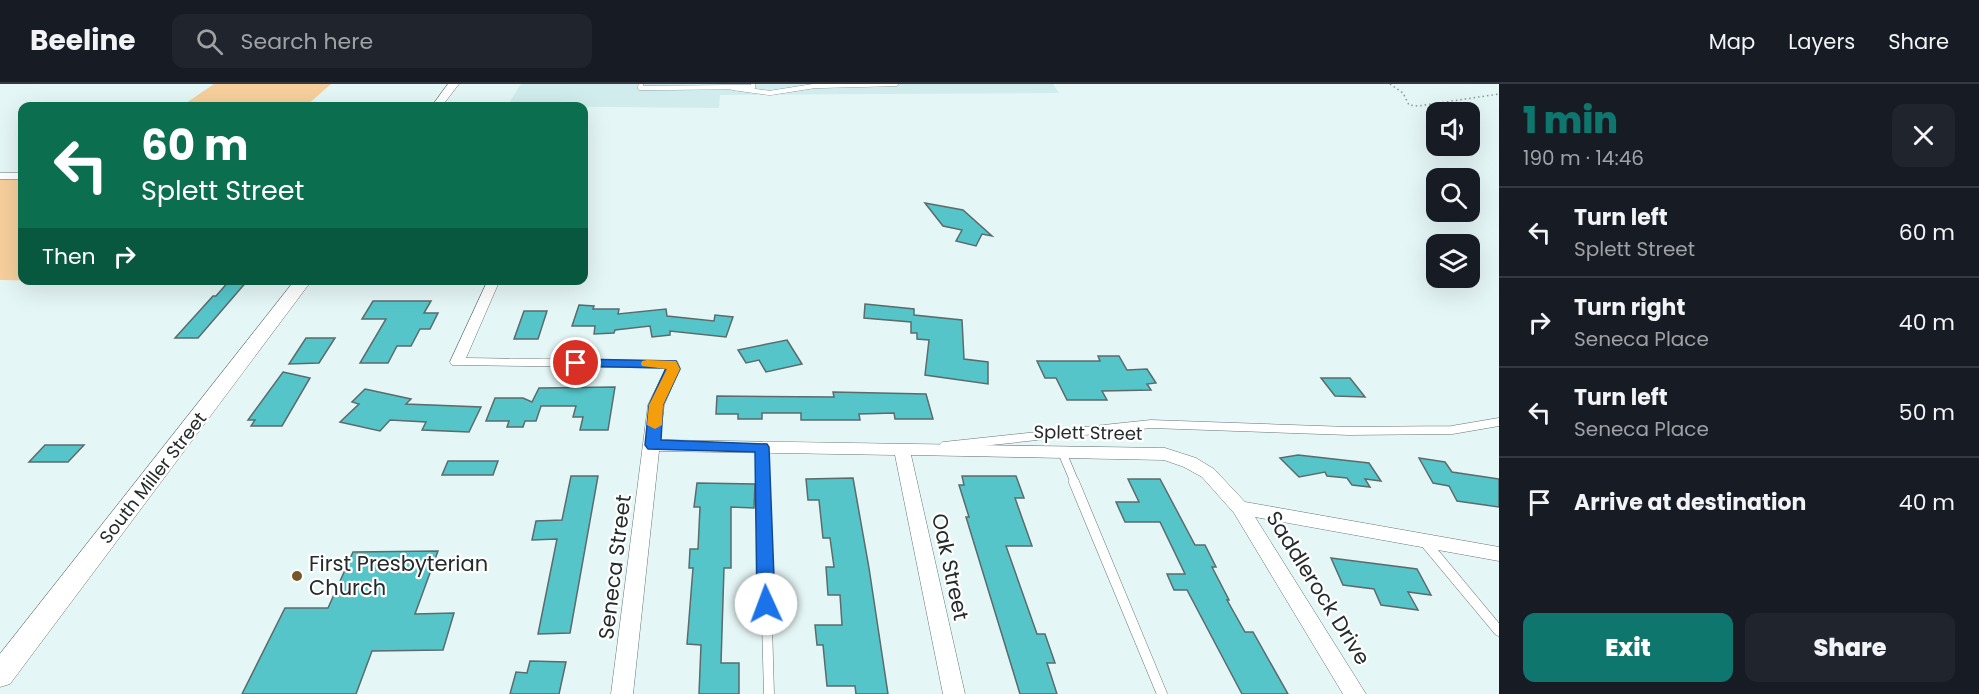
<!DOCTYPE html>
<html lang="en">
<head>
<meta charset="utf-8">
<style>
	:root { --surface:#171b24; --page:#20242c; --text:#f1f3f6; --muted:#9ea1a6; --line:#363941; --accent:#0f766e }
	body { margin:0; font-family:Poppins,sans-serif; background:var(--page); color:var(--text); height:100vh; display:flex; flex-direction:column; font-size:22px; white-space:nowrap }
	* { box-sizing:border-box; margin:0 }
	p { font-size:20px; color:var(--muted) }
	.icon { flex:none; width:33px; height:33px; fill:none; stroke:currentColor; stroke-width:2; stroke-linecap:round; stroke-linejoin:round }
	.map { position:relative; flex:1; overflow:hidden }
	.side { display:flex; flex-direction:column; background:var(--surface); width:480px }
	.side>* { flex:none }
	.banner { position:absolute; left:18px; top:18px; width:570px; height:183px; border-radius:12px; box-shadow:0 6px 24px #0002; background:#0b6e4f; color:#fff; overflow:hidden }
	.buttons { position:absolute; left:1426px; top:18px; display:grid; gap:12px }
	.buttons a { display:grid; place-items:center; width:54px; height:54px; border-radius:12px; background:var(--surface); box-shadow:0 6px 24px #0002; font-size:30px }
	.pin { position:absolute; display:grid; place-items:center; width:51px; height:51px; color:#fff; margin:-26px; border:3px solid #fff; border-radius:50%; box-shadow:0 2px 6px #0007 }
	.me { position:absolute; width:66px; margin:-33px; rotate:358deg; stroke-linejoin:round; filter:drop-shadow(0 0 4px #0008) }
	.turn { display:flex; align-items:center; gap:21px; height:126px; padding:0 24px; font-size:27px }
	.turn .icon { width:78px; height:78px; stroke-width:2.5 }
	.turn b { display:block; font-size:42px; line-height:51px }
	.then { display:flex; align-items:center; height:57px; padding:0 24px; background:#0003; gap:12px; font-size:22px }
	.round { display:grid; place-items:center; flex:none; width:63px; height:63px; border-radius:12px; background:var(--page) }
	.summary { display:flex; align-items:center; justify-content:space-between; height:102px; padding:0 24px }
	h1 { font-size:36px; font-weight:800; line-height:45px; color:var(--accent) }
	.cta { display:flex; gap:12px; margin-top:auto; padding:12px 24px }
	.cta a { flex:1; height:69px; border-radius:12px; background:var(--accent); color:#fff; font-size:24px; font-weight:800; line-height:69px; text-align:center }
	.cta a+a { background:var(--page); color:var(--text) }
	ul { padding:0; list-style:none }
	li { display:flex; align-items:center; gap:18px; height:90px; padding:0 24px; border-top:2px solid var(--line) }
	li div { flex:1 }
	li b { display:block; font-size:22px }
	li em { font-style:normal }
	header { display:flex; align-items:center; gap:36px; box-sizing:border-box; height:84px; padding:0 30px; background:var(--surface); border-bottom:2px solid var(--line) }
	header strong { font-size:28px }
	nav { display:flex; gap:33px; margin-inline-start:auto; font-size:21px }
	.search { width:420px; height:54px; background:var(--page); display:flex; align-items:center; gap:15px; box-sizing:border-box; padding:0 21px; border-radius:12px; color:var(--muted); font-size:22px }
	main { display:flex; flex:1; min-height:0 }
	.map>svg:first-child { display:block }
	.built { fill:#d1eced }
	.green { fill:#f6cf9c }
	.building { fill:#55c5ca; stroke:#5c6b6b; stroke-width:1.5 }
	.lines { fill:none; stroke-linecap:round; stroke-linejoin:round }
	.service-far2-casing { stroke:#677676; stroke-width:5 }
	.service-far1-casing { stroke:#677676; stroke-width:9 }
	.service-casing { stroke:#677676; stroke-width:11 }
	.minor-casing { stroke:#677676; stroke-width:1 }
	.tertiary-casing { stroke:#677676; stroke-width:1 }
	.path { stroke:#8c9898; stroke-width:1.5; stroke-dasharray:1.5 3; stroke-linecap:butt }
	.service-far2 { stroke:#fff; stroke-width:4.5 }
	.service-far1 { stroke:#fff; stroke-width:8 }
	.service { stroke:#fff; stroke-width:10 }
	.minor { fill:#fff; fill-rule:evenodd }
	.tertiary { fill:#fff; fill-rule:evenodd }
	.route { fill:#1a73e8; stroke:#114b97; stroke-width:1.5 }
	.slow { fill:#f59e0b }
	.poi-dot { fill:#76572c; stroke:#fff; stroke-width:2 }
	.labels { text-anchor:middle; stroke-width:4.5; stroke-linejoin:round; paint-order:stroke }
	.street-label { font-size:18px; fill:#252b2b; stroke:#fff }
	.near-poi-label { font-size:21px; fill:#252b2b; stroke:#fff; text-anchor:start }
	.near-street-label { font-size:21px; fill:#252b2b; stroke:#fff }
</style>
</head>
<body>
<header>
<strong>Beeline</strong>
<div class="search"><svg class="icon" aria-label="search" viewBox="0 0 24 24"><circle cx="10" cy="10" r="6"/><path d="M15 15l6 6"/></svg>Search here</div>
<nav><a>Map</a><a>Layers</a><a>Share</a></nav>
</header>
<main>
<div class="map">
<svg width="1499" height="610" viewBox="0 0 1499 610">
	<rect width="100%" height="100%" fill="#e5f6f6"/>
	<!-- built -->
	<path class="built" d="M521 0H1053L1059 9 720 11 719 24 507 22Z"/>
	<!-- green -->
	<g class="green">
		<path d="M214 0H331L306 22 183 21Z"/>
		<path d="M0 93 22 94V196L171 197 168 199 0 196Z"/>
	</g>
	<!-- building -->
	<g class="building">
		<path d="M925 119 963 126 992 152 982 150 976 162 956 157 962 146 943 142Z"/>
		<path d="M230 196H248L198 254H175L213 212H216Z"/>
		<path d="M373 217H431L424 229H438L430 245H420L411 262H397L388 279H360L386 235H362Z"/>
		<path d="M865 220 914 225V231L962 236 964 275 988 278V300L925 291 929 256 917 255V249H911V238L864 234Z"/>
		<path d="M579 221 594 222 593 225H619L618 230 666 225 667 232 714 237 715 231 733 233 726 253 670 247V251L652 253 650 242 615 246 614 249 594 250 595 242H572Z"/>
		<path d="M524 227H547L538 255H514Z"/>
		<path d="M306 254H335L319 279 289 280Z"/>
		<path d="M787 256 802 280 766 288 759 276 746 279 738 266Z"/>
		<path d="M1098 272H1119L1127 286 1147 285 1156 299 1147 300 1151 306 1102 307 1107 316H1067L1056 294H1045L1037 277H1100Z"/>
		<path d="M283 288 310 294 282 342H251L255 336H248Z"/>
		<path d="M1321 294H1350L1365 313 1335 312Z"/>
		<path d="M615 303 608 346H580L583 333H573L576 322H541L536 337H525L523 343H507L509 337H486L495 314H523L532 318 539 304Z"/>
		<path d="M365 305 411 315 406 320 481 323 469 348 422 346 426 338 390 336 380 347 340 338 359 320 352 318Z"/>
		<path d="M833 308 926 310 933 335H895L894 329 859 330 860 336H801V329H762V335H738V330H716L717 312 834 313Z"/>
		<path d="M45 361H84L68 378H29Z"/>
		<path d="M1298 371 1369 379 1381 397 1365 395 1370 403 1352 401 1347 394 1327 392 1325 388 1299 393 1280 374Z"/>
		<path d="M1419 374 1445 378 1452 388 1499 395V423L1457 417 1449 402 1433 399Z"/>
		<path d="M448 377H498L493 391H442Z"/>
		<path d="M571 392H598L570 549 538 550 557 455 532 456 536 437 562 436Z"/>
		<path d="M962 392H1016L1024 414H1015L1032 462H1006L1037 550H1045L1055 579H1047L1057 610H1020L966 433H969L959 401H964Z"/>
		<path d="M853 394 869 484 888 610H856L855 602H827L823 561H817L815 541H842L840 511H828L826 483H834L830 454H823L819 416H808L806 395Z"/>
		<path d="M1128 395H1160L1195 461H1205L1216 483H1212L1229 516H1227L1245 548H1253L1288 610H1242L1187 506H1174L1167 490H1185L1160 438H1125L1116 418H1139Z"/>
		<path d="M697 399 755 400 754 424 731 423V484H724L721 579H739V610H699L701 561 687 560 693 484H689L690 465H698L700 423H694Z"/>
		<path d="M438 467 415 530 454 529 443 566 372 567 356 610H242L285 524H328L353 468Z"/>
		<path d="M1331 474 1417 485 1431 511 1408 508 1418 526 1381 521 1374 505 1343 501Z"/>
		<path d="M530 577 566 578 559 610H510L516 588 527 589Z"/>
	</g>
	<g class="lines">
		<defs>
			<g id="service-far2">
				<path d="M641 0 640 4 753 3V0"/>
				<path d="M733 4 770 9 814 2 896 0"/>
			</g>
			<g id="service-far1">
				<path d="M944 362 1151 340 1349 347 1452 346 1499 338"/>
				<path d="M762 363 763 399"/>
				<path d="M1062 368 1075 399"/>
			</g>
			<g id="service">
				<path d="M763 398 769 610"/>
				<path d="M1074 398 1162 610"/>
				<path d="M1424 457 1499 547"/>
			</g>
			<g id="minor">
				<rect x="0" y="89" width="22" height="6"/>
				<path d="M488 196 499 198 466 274 677 277 680 284 664 321 660 356 1165 364 1196 374 1214 385 1245 418 1499 463V477L1255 433 1366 610H1343L1234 429 1202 393 1184 383 1164 376 911 371 965 610H943L895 371 659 367 633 610H611L648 321 666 284 452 281 450 278Z"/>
			</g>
			<g id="tertiary">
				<path d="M448 0H459L442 22H432Z"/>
				<path d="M295 196H312L10 600 0 603V570Z"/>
			</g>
		</defs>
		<!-- service-far2 casing -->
		<use href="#service-far2" class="service-far2-casing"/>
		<!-- service-far1 casing -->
		<use href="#service-far1" class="service-far1-casing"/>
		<!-- service casing -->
		<use href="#service" class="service-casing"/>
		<!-- minor casing -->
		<use href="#minor" class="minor-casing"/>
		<!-- tertiary casing -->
		<use href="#tertiary" class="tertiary-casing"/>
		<!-- path -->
		<path class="path" d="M1390 0 1403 9 1409 21 1418 22 1499 10"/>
		<!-- service-far2 -->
		<use href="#service-far2" class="service-far2"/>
		<!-- service-far1 -->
		<use href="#service-far1" class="service-far1"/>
		<!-- service -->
		<use href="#service" class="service"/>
		<!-- minor -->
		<use href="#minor" class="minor"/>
		<!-- tertiary -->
		<use href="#tertiary" class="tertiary"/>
	</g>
	<!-- route -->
	<path class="route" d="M576 275 676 277 680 285 663 321 661 356 767 360 769 363 775 520 773 526 766 528 760 526 757 520 755 368 648 365 645 361 649 321 666 284 571 282 569 279 571 276Z"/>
	<!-- slow -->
	<path class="slow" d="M647 276 676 277 680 285 663 321 662 341 655 345 647 341 649 321 667 285 642 282 641 280 642 277Z"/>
	<!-- markers -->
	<circle class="poi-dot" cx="297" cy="492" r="6"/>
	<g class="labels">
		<!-- street labels -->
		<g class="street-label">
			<text transform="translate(1088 349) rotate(1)" y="6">Splett Street</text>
			<text transform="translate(153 394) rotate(-52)" y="6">South Miller Street</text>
		</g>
		<!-- near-poi labels -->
		<g class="near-poi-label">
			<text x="309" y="487">First Presbyterian<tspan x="309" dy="24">Church</tspan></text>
		</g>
		<!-- near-street labels -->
		<g class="near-street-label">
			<text transform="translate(615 483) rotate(-83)" y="7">Seneca Street</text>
			<text transform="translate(950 483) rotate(78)" y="7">Oak Street</text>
			<text transform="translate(1318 504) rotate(58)" y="7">Saddlerock Drive</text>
		</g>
	</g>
</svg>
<div class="buttons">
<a><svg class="icon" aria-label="sound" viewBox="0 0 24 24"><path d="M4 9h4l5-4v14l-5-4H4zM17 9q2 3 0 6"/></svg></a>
<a><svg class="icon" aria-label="search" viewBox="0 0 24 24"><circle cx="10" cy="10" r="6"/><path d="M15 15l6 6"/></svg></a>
<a><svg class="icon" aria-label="layers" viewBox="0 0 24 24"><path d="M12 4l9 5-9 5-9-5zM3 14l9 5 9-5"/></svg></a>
</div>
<div class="pin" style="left:576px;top:279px;background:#d93025"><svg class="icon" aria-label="arrive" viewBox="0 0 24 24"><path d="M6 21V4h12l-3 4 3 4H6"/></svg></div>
<svg class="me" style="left:766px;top:520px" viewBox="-20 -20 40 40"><circle r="19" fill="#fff"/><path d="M0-13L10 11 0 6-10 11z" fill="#1a73e8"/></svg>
<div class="banner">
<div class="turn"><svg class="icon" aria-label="left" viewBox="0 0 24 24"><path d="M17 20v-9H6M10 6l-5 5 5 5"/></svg><div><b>60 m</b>Splett Street</div></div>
<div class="then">Then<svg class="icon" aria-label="right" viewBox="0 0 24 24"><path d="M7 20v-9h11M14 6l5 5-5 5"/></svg></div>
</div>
</div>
<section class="side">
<div class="summary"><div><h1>1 min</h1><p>190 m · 14:46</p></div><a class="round"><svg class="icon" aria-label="close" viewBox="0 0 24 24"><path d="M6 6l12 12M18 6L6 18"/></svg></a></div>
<ul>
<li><svg class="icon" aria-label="left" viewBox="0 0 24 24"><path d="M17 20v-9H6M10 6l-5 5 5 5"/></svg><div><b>Turn left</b><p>Splett Street</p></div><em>60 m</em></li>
<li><svg class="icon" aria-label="right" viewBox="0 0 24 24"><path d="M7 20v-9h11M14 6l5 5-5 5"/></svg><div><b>Turn right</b><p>Seneca Place</p></div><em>40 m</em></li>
<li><svg class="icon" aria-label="left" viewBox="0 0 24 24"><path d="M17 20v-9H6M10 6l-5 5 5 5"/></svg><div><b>Turn left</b><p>Seneca Place</p></div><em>50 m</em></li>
<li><svg class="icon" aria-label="arrive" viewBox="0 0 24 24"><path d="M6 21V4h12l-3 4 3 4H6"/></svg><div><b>Arrive at destination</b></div><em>40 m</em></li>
</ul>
<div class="cta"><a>Exit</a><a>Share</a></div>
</section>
</main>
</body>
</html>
